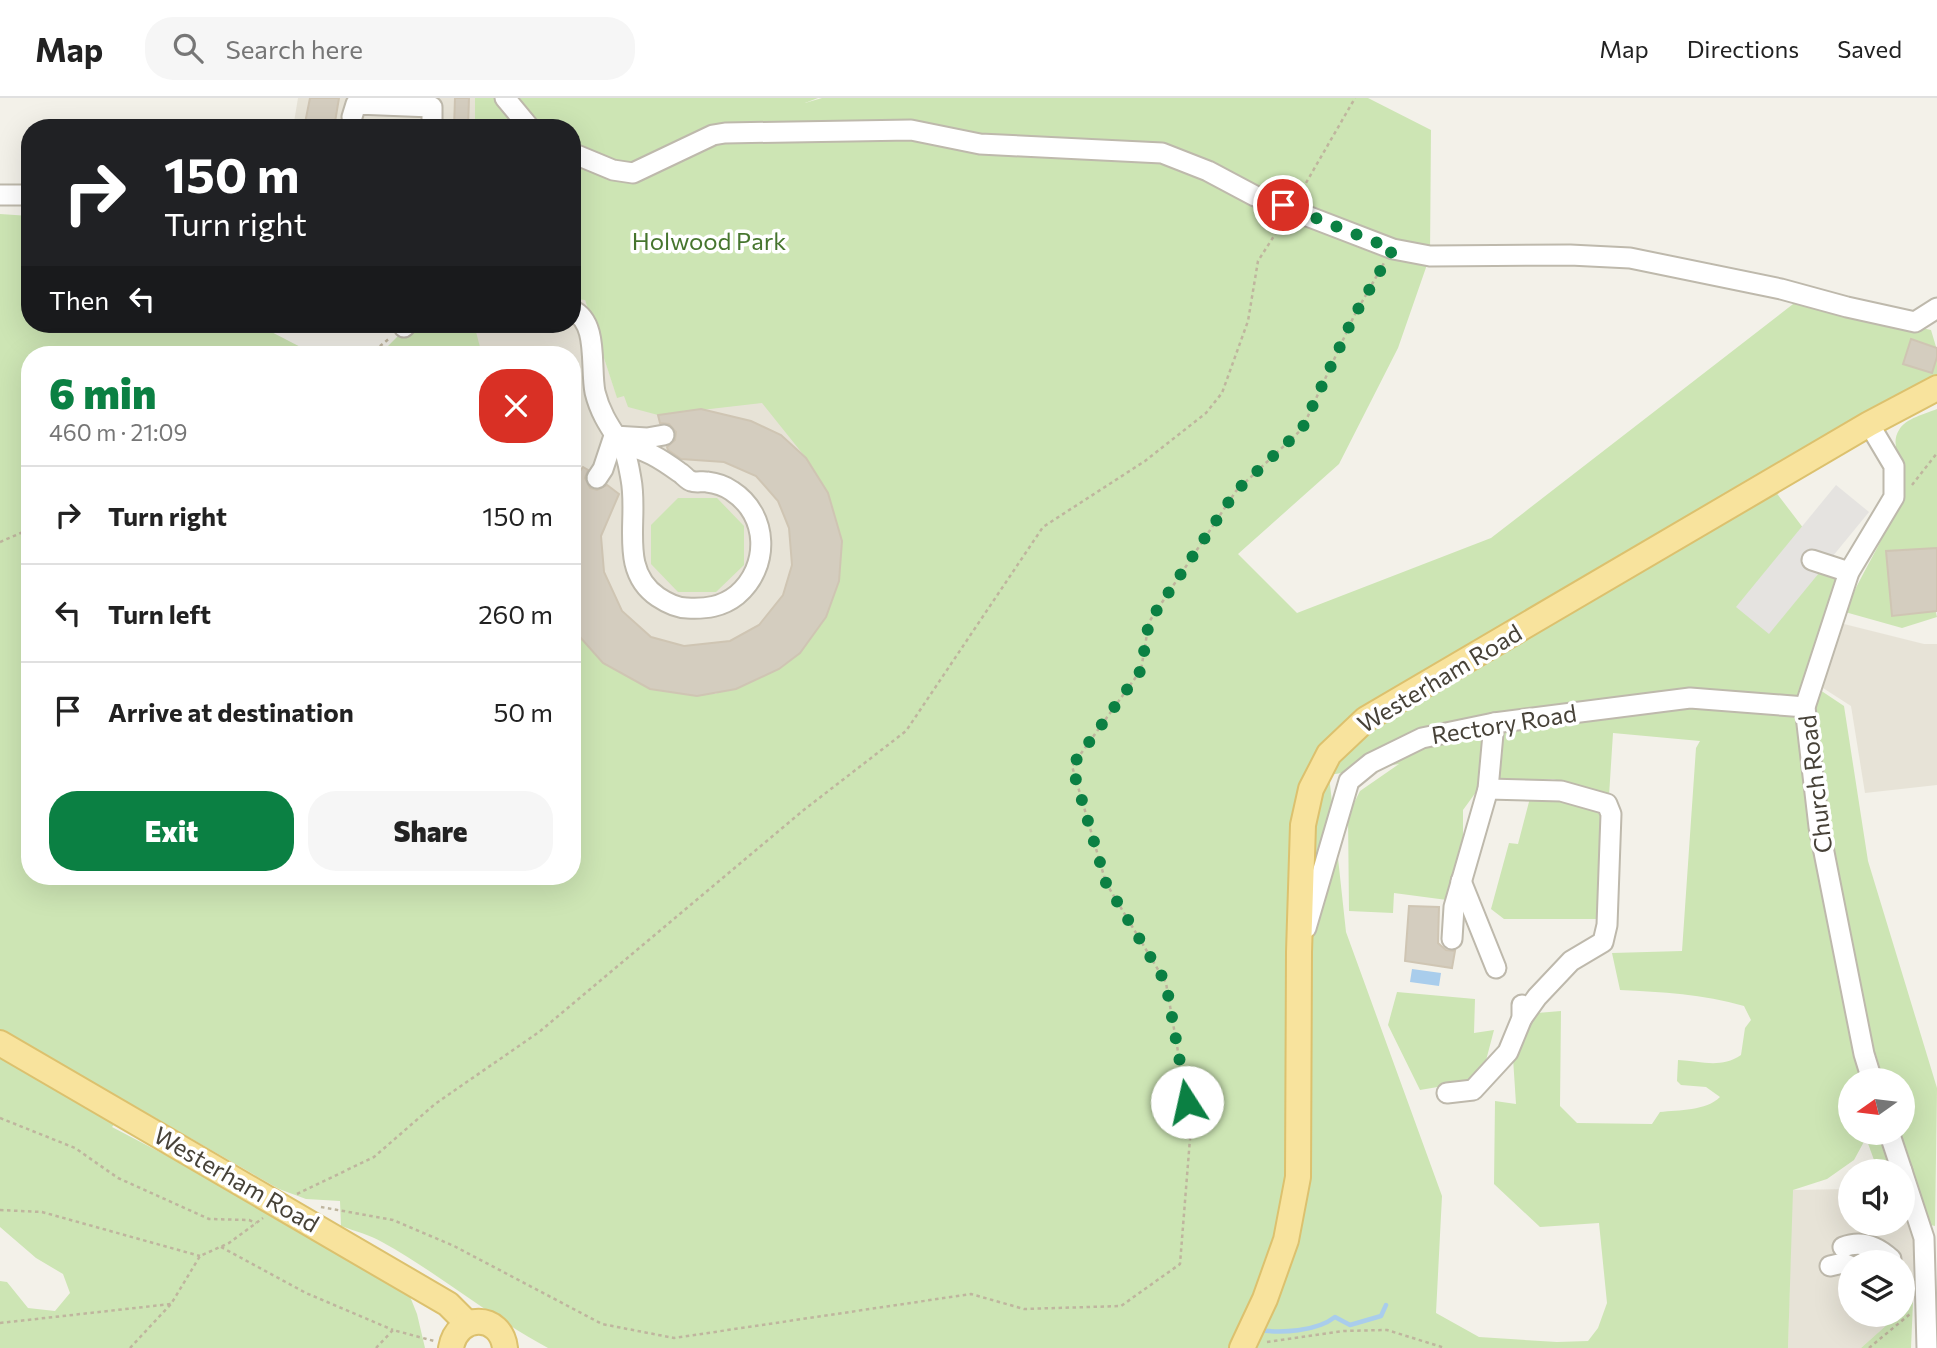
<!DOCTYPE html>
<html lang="en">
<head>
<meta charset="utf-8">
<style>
	:root { --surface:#fff; --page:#f6f6f6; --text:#222; --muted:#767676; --line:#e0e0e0; --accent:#0b8043 }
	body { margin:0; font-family:Commissioner,sans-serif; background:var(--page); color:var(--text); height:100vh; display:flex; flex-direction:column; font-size:26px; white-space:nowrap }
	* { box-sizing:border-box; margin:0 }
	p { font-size:23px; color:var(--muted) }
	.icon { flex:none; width:38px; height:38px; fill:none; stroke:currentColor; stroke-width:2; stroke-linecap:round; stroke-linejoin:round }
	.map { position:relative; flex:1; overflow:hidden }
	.sheet { position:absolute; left:21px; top:248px; width:560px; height:539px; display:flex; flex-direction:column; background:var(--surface); border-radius:28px; box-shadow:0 7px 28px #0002 }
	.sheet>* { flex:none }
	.hud { position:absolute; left:21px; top:21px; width:560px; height:214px; border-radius:28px; box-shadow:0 7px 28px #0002; background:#202124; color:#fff; overflow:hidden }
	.needle { width:46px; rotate:256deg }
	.tools { position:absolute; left:1838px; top:970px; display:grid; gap:14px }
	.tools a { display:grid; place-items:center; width:77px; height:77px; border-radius:50%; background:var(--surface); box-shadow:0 7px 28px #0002; font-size:35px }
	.pin { position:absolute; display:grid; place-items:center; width:60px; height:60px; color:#fff; margin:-30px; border:4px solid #fff; border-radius:50%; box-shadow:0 2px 7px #0007 }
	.me { position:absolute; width:77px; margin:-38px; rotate:350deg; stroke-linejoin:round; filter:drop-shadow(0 0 5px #0008) }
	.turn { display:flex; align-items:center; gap:24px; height:147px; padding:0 28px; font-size:32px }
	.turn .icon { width:91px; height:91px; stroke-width:2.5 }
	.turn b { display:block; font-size:49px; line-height:60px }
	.then { display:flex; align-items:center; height:66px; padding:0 28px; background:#0003; gap:14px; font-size:26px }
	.round { display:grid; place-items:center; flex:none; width:74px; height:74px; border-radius:28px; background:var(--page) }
	.summary { display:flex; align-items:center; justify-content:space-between; height:119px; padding:0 28px }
	h1 { font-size:42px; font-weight:800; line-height:52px; color:var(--accent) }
	.button { display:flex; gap:14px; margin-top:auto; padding:14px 28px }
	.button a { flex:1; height:80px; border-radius:28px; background:var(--accent); color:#fff; font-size:28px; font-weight:800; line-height:80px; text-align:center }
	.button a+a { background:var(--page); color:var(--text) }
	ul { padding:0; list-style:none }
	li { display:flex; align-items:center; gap:21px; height:98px; padding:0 28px; border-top:2px solid var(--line) }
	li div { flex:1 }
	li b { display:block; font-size:26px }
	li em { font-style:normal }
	header { display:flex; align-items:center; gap:42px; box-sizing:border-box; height:98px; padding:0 35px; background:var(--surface); border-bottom:2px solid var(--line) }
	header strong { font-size:33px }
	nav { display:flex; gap:38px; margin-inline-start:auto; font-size:24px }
	.search { width:490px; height:63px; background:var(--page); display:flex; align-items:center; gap:18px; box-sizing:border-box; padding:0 24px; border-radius:28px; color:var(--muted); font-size:26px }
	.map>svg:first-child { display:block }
	.residential { fill:#e7e3d7 }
	.green { fill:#cde5b4; fill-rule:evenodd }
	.parking { fill:#e5e3e0 }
	.water { fill:#a9cdec }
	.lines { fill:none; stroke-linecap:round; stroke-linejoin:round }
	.stream { stroke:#a9cdec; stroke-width:4.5 }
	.building { fill:#d4cdbf; stroke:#cfc5b3; stroke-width:2 }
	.minor-casing { stroke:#beb9ac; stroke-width:23 }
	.major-casing { stroke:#dcc16e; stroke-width:28 }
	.path { stroke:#bfb59e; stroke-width:2.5; stroke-dasharray:3.5 3.5; stroke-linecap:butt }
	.minor { stroke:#fff; stroke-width:19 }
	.major { stroke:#f8e39d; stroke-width:24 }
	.route { stroke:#0b8043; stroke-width:12; stroke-dasharray:0 21.6 }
	.labels { text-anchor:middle; stroke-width:7; stroke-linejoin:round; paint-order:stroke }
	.park-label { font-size:24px; fill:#46752e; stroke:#fff }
	.street-label { font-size:24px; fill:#474238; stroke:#fff }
</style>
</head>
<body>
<header>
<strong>Map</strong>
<div class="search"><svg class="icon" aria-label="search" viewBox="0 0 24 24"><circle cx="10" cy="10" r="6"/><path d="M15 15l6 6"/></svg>Search here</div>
<nav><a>Map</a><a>Directions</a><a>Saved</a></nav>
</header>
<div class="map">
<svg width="1937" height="1250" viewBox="0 0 1937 1250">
	<rect width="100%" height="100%" fill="#f3f1e9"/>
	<!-- residential -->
	<g class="residential">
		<path d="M298 0H475V30H293Z"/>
		<path d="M572 201 585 202 617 299 646 292 747 276 862 439 839 542 737 645 572 583V257H474L467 226H572Z"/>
		<path d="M1840 525 1924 546H1937V687L1865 695 1851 608 1823 590Z"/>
		<path d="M1850 1091V1125H1902V1104L1913 1135V1204L1902 1213V1164H1850V1216H1899L1861 1250H1788L1792 1092Z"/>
	</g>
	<!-- green -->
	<g class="green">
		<path d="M475 0H818L805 5 822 0H1368L1431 32 1430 158 1398 250 1339 366 1238 456 1297 515 1491 440 1797 203 1931 232 1937 252V282L1772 389 1839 477 1817 590 1844 608 1868 763 1937 990 1935 1128 1902 1121V1073H1878L1866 1040 1854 1062 1827 1081 1793 1092 1788 1250H548C490 1219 440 1176 382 1144 370 1137 355 1133 341 1128L340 1103 306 1101 279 1091 131 1006 112 1029 234 1093 295 1132 409 1196 417 1216 425 1250H0V1183L7 1184 28 1210 55 1213 70 1195 63 1176 36 1160 0 1129V116L30 118V226H256L316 257H30V779H572V530L603 565 715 596 779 571 826 519 842 443 806 360 762 305 658 317 628 309 624 298 617 300 585 202 572 201V30H475ZM1613 635 1700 643 1696 650 1682 853 1612 855 1620 892C1662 894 1703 896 1744 908L1751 922 1745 930 1741 957C1720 971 1701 963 1678 962L1677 983 1681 987 1706 989 1720 999C1706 1013 1679 1012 1660 1014L1652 1026 1577 1025 1560 1008 1561 913 1537 915 1513 960 1516 1006 1495 1003 1494 1086 1540 1129 1599 1125 1607 1205 1598 1230 1588 1243 1557 1244 1479 1239 1436 1215 1442 1098 1346 834 1329 677 1399 666 1360 693 1348 717 1349 813 1393 815 1394 795 1447 802 1463 739V712L1479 690 1482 654 1503 651 1498 683 1553 681 1609 698ZM1850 982H1902V1034H1850Z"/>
		<path d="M410 226H474L482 257H379Z"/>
		<path d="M1937 311V450L1909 484 1906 451 1886 453 1892 518 1912 516V512L1935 510 1937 519 1902 530 1845 514C1862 471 1895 428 1903 385 1907 368 1888 349 1899 332 1906 320 1925 316 1937 311Z"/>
		<path d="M678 400H717L744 428V467L716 494H678L651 466V427Z"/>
		<path d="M1530 700 1587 707 1601 713 1605 748 1599 821H1504L1491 811 1509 745 1518 746Z"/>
		<path d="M1397 894 1475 901 1474 935 1494 932 1484 970 1473 983 1420 992 1388 927Z"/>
		<path d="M1913 1204 1911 1250H1861L1899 1216H1902V1213Z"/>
	</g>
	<!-- parking -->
	<path class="parking" d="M1836 387 1869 414 1769 536 1736 509Z"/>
	<!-- water -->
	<path class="water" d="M1412 871 1441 875 1439 888 1410 884Z"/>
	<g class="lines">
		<!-- stream -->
		<path class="stream" d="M1258 1232C1281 1235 1316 1234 1335 1219L1350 1227 1381 1218 1386 1207"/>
	</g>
	<!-- building -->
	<g class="building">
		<path d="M310 0H339L334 30H304Z"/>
		<path d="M455 0H469L468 30H454Z"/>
		<path d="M1911 241 1937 250V259L1932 275 1903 266Z"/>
		<path d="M701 311 751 323 781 337 806 360 828 395 842 443 839 483 826 519 800 555 779 571 736 591 697 598 650 591 603 565 572 530V384L583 369 588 372 585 380 590 390 597 392 607 387 619 396 601 438 604 474 622 513 651 539 684 548 730 543 759 527 783 497 792 467 789 430 778 403 756 378 724 364 681 361 668 352 667 349 675 342 676 334 669 326 660 325 658 317Z"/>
		<path d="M1937 450V513L1892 518 1886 453Z"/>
		<path d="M1409 808 1439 809 1438 845 1446 852 1455 853 1452 870 1405 863Z"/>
	</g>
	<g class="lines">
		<defs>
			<g id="minor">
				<path d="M505 0 530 30"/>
				<path d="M352 19 356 6 432 9V30"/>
				<path d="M572 55 613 72 633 75 713 37 725 35 911 32 980 46 1162 55 1208 73 1255 98 1393 151 1430 158 1570 157 1630 160 1781 191 1847 209 1915 224 1937 210"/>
				<path d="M0 97H30"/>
				<path d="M572 212C599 224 590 269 595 294 600 315 610 329 621 346 627 355 629 370 631 381 639 422 618 472 658 499 667 505 677 510 687 510 706 511 722 509 737 497 770 469 769 417 732 393 725 388 716 385 707 384 702 383 696 385 691 383 687 382 683 376 679 374 661 361 644 350 622 347"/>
				<path d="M404 229 407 226"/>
				<path d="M1869 326 1894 368V399L1849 474 1805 609 1819 729 1864 956 1872 982"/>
				<path d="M597 380 603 371 614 338 647 340 664 337"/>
				<path d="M1812 462 1849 474"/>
				<path d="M1488 691 1561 693 1607 706 1611 716 1607 827 1603 844 1571 863 1537 899 1522 920"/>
				<path d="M1461 783 1496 870"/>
				<path d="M1306 830 1349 683 1371 665 1422 640 1494 625 1690 600 1805 609"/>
				<path d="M1452 841 1454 809 1488 691 1494 625"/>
				<path d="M1447 995 1473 992 1508 954 1522 920V907"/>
				<path d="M1889 1034 1902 1073"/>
				<path d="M1902 1073 1924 1140 1927 1250"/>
				<path d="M1843 1149C1861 1142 1877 1148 1891 1161"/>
				<path d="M1830 1168 1843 1165 1850 1168"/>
			</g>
			<g id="major">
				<path d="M0 945 448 1206 467 1225"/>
				<path d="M451 1250C457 1215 501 1215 505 1250"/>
				<path d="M1242 1250 1265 1201 1286 1142 1298 1079 1299 854 1303 727 1311 691 1329 656 1366 621 1869 326 1937 290"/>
			</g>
		</defs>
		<!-- minor casing -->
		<use href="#minor" class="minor-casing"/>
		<!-- major casing -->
		<use href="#major" class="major-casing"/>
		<!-- path -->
		<g class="path">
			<path d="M1299 97 1355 0"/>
			<path d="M369 257 390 240"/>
			<path d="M1912 387 1937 355"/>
			<path d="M0 444 30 431"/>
			<path d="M0 1020 75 1050 118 1080 209 1121 249 1122 256 1125"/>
			<path d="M297 1096 374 1059 435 1006 539 934 805 711 906 633 1043 429 1145 363 1206 315 1222 295 1248 223 1258 163 1281 127"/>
			<path d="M321 1109 393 1122 454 1148 602 1226 674 1240 971 1196 1024 1211 1121 1208 1180 1166 1191 1028 1166 885 1106 785 1072 668 1141 572 1149 524 1236 393 1302 331 1354 218 1384 165"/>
			<path d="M0 1112 42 1114 200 1158"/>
			<path d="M221 1149 306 1195 393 1232"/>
			<path d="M0 1225 171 1206"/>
			<path d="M1267 1244 1344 1233 1387 1232 1445 1250"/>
			<path d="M130 1250 171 1206 200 1158 229 1145 263 1120"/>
			<path d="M376 1250 393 1232 434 1243"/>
			<path d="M1869 1250 1910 1216"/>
		</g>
		<!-- minor -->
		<use href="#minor" class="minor"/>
		<!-- major -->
		<use href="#major" class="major"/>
	</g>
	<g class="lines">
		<!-- route -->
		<path class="route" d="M1187 1004 1166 885 1106 785 1072 668 1141 572 1149 524 1236 393 1302 331 1354 218 1393 151 1283 107"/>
	</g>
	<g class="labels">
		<!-- park labels -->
		<g class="park-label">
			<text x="709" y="152">Holwood Park</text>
		</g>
		<!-- street labels -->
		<g class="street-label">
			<text transform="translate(1440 581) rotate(-31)" y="8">Westerham Road</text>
			<text transform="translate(1504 627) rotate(-9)" y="8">Rectory Road</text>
			<text transform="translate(1816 686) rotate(-97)" y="8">Church Road</text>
			<text transform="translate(236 1082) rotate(30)" y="8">Westerham Road</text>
		</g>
	</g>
</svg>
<div class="tools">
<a><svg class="needle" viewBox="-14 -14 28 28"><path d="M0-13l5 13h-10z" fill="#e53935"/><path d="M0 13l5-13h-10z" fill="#767676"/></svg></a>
<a><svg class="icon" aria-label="sound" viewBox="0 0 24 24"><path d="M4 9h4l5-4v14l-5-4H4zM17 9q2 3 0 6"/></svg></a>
<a><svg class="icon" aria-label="layers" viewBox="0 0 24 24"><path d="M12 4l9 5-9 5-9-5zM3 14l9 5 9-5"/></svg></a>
</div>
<div class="pin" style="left:1283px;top:107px;background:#d93025"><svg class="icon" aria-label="arrive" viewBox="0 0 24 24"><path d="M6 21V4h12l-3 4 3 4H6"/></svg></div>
<svg class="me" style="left:1187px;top:1004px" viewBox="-20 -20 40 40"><circle r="19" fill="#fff"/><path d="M0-13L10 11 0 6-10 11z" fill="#0b8043"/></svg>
<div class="hud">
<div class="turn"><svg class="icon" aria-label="right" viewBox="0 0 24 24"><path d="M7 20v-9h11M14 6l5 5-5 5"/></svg><div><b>150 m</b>Turn right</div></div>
<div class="then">Then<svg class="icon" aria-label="left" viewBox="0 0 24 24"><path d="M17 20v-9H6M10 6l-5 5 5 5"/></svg></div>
</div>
<section class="sheet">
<div class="summary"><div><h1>6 min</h1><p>460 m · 21:09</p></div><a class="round" style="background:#d93025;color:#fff"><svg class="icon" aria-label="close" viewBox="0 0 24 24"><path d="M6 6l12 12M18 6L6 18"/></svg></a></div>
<ul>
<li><svg class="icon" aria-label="right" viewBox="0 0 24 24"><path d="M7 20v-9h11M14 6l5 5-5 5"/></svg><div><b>Turn right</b></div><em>150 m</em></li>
<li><svg class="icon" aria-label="left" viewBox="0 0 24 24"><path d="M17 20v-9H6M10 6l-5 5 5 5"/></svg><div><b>Turn left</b></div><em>260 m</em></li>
<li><svg class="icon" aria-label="arrive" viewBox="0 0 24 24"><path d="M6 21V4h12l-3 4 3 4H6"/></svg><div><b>Arrive at destination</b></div><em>50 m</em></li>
</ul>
<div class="button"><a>Exit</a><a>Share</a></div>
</section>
</div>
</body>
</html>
